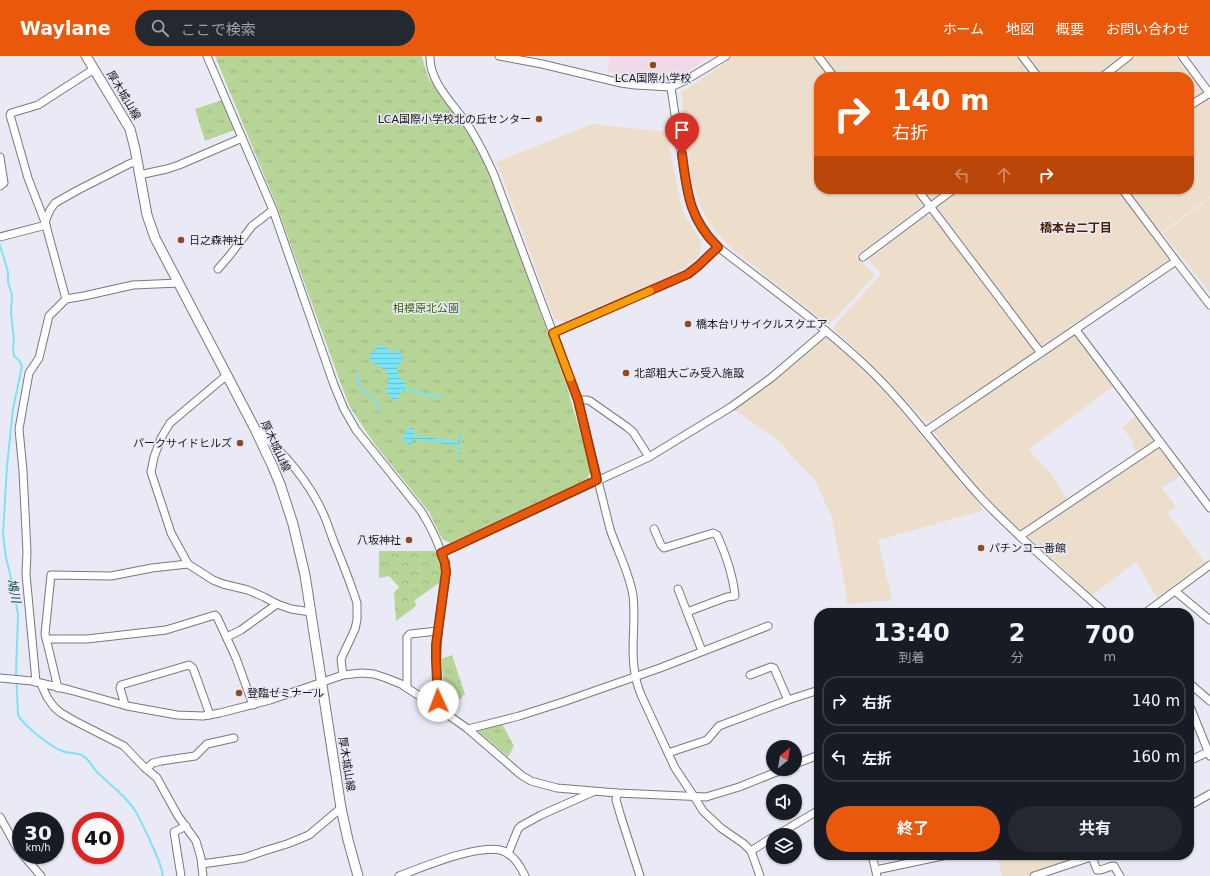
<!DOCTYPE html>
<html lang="ja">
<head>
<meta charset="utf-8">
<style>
	:root { --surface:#171b24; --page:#242831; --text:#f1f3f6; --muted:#9ea1a6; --line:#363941; --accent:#ea580c }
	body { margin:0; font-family:"DejaVu Sans","Noto Sans JP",sans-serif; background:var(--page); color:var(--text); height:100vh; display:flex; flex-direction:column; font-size:15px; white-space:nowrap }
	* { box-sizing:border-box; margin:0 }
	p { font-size:13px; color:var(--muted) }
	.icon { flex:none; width:22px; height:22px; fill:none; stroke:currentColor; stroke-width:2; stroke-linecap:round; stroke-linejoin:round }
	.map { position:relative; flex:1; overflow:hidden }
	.details { position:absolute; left:814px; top:552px; width:380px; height:252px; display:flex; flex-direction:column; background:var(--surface); border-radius:16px; box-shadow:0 1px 3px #0004 }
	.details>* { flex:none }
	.guide { position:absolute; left:814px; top:16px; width:380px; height:122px; border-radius:16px; box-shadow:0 1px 3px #0004; background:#ea580c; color:#fff; overflow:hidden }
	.needle { width:26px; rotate:30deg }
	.fabs { position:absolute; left:766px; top:684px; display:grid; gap:8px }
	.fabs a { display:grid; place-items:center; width:36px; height:36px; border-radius:50%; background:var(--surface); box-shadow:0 1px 3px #0004; font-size:20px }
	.speed { position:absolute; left:12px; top:756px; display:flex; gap:8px; font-size:20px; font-weight:700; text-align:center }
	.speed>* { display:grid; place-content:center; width:52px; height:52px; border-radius:50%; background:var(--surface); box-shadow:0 1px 3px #0004; line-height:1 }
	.speed small { font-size:10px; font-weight:400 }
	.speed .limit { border:6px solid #d22; background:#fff; color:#111 }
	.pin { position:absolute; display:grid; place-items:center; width:34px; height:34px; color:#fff; margin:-41px -17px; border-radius:50% 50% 50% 0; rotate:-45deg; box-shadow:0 0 4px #0007 }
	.pin .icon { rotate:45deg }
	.me { position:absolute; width:44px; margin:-22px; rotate:358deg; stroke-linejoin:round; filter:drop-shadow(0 0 3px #0008) }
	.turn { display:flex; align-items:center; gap:14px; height:84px; padding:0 12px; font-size:18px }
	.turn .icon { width:52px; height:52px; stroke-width:2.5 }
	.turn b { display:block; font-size:28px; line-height:34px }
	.lanes { display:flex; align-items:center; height:38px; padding:0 12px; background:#0003; justify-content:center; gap:20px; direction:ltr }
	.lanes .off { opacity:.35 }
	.eta { display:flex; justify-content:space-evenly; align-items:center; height:68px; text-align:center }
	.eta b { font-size:24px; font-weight:700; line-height:28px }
	.cta { display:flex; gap:8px; margin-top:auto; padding:8px 12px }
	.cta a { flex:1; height:46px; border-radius:24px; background:var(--accent); color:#fff; font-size:16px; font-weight:700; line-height:46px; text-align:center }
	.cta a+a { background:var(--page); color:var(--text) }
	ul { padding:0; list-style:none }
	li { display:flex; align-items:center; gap:12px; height:50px; margin:0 8px 6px; padding:0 4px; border:2px solid var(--line); border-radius:16px }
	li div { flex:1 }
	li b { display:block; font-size:15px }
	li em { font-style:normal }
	header { display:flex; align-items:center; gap:24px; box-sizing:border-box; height:56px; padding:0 20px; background:var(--accent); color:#fff }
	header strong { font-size:19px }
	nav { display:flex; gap:22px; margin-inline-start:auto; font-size:14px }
	.search { width:280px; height:36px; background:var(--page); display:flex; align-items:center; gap:10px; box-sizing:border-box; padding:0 14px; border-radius:22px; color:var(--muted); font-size:15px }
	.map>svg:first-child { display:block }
	.industrial { fill:#eddecb; fill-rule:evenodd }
	.education { fill:#f0d9e6 }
	.forest { fill:url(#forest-crowns) }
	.park { fill:url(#park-tufts) }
	.water { fill:url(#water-rules) }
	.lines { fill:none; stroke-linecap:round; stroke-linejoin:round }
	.stream { stroke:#79e4f5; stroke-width:2 }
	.minor-casing { stroke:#777882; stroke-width:9 }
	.major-casing { stroke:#777882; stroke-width:11 }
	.minor { stroke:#fff; stroke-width:7 }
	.major { stroke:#fff; stroke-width:9 }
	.route-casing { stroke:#983908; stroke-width:10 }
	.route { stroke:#ea580c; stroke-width:7 }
	.slow { stroke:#f59e0b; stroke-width:7 }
	.poi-dot { fill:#8f4a22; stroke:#e9eaf5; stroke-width:1.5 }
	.labels { text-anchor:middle; stroke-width:3; stroke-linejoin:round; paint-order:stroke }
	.poi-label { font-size:11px; fill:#19191d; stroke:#e9eaf5; text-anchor:start }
	.street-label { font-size:11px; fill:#19191d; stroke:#e9eaf5 }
	.park-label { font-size:11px; fill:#436219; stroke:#e9eaf5 }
	.neighbourhood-label { font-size:12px; font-weight:bold; fill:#4c1e01; stroke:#e9eaf5 }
	.water-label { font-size:12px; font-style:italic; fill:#13454c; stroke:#e9eaf5 }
</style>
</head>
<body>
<header>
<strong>Waylane</strong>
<div class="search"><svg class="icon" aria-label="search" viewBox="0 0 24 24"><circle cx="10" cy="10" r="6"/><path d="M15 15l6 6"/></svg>ここで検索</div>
<nav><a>ホーム</a><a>地図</a><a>概要</a><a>お問い合わせ</a></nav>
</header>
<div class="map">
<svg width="1210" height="820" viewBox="0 0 1210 820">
	<defs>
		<pattern id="forest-crowns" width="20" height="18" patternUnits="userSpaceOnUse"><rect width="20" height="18" fill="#b7d597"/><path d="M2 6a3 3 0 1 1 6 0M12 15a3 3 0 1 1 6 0" fill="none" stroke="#9db682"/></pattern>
		<pattern id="park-tufts" width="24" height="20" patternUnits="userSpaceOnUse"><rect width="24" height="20" fill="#b7d597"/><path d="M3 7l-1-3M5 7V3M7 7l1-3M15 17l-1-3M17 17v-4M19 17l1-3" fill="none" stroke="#9db682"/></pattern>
		<pattern id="water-rules" width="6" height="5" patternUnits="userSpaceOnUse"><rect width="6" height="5" fill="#79e4f5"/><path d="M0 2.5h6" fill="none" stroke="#68c3d2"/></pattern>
	</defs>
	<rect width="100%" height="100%" fill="#e9eaf5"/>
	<!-- industrial -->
	<g class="industrial">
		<path d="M721 0H1175L1210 47V141L1153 182 1169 204 1043 289 1040 288 931 143 856 200 873 217 874 220 830 268H827L730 191 713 172 702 154 692 126 681 36 726 7ZM819 21H1189V133H819Z"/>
		<path d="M592 68 667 76 679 141 684 158 701 185 700 199 684 212 658 225 564 266 554 263 504 125 496 106Z"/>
		<path d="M1210 142V237L1183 202 1177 196 1163 177Z"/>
		<path d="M927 159 932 160 1034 293 1032 298 930 366 925 365 881 317 834 273V270L880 219V216L869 205V203Z"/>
		<path d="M826 275 892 344 984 454 878 484 892 544 847 548 845 531 832 462 815 424 795 404 779 385 731 351Z"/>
		<path d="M1076 278 1115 329 1029 393 1038 405 1048 413 1068 445 1141 402 1131 389 1134 387 1122 371 1137 359 1181 419 1162 432 1176 451 1168 457 1205 506 1157 542 1136 506 1092 539 996 451 972 424 933 375Z"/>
		<path d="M997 799H1092L1025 820H1002Z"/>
	</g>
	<!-- education -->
	<path class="education" d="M610 0H707L706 3 683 18 666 23 627 19 607 15Z"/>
	<!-- forest -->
	<path class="forest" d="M379 495H435L441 512 442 525 415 544 416 550 396 565 394 537 399 531 389 520 379 522Z"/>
	<!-- park -->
	<g class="park">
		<path d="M215 0H422L426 15 429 23 465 71 486 107 527 219 567 331 591 415 587 423 450 487 442 483 429 456 373 386 350 351 342 331 276 148Z"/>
		<path d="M222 44 234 74 205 85 195 53Z"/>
		<path d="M452 599 465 638 451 652 446 647 441 603Z"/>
		<path d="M502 668 514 690 508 701 478 675Z"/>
	</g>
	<!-- water -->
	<g class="water">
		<path d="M380 289 383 290V292H385V291H388V293H389V295L391 296V298H393V293L400 296 403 303C399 309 396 311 398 318 399 321 399 322 402 324 404 326 406 325 406 328 407 330 397 342 395 345 378 333 393 329 387 317 383 310 374 310 370 304L371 295 375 296 376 290 380 291Z"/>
		<path d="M414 371 413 379 459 386 461 374H462L459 402H457L459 390 412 383 411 390C404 387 402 382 405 376L410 372Z"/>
	</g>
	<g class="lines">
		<!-- stream -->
		<g class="stream">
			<path d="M0 189 8 216V226L12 239 11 256 14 284 13 292 14 300 18 303 22 310 13 353 7 410 3 478 6 502 13 530 18 558 16 617 18 659C23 669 51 691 62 695 69 698 77 696 83 700 89 703 92 711 97 716 109 728 124 738 134 753 140 761 143 771 148 780 154 795 160 803 163 820"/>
			<path d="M358 318C355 340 376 335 378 355"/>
			<path d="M405 332 414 336 441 341"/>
		</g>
		<defs>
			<g id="minor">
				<path d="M207 0 273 154 334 329 344 353 356 374 421 455C432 473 443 495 446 516 442 551 435 585 437 619 437 629 440 641 435 650"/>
				<path d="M430 0C429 28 457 51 471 74 480 89 487 103 494 119L578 344 610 473C617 494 630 518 633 540 636 564 631 588 634 611 635 621 638 632 642 641L675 712 695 742 703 755 721 772 744 788 751 795 760 820"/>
				<path d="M499 0 542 8 621 27 635 29 671 31 686 24 726 0"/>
				<path d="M818 0 834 21"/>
				<path d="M1022 0 1038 21"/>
				<path d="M1182 0 1210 38"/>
				<path d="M1102 21 1129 0"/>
				<path d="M671 31C674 53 677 74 681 95 687 133 688 163 718 191 768 230 820 267 866 310 909 351 943 401 983 444 1021 484 1064 520 1105 557"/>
				<path d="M1189 50 1210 37"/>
				<path d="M0 101 4 127 0 130"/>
				<path d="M139 119 167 113 179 109 242 82"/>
				<path d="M917 133 1041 297"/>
				<path d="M45 166 28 122 10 59 11 57 38 49 94 13"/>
				<path d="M0 181 46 169"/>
				<path d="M863 201 954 133"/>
				<path d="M1176 205 1210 249"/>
				<path d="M218 213 230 199 252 170 273 154"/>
				<path d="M66 243 45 166 50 154 55 147 78 134 129 108 137 105"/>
				<path d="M1076 274 1210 452"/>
				<path d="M553 277 688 218 698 210 718 191"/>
				<path d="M227 319 170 367 161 382 154 401 151 416 171 477 188 508 213 524 223 528 248 534 264 541 277 548 291 553 311 556"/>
				<path d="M578 344H587L590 345 627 371 633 376 649 401"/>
				<path d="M257 374C283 396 307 423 322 455 327 465 330 476 334 486 341 503 348 521 354 538L357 547V564L355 573 341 603 343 619"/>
				<path d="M926 375 1176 205 1122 133"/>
				<path d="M654 473 661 489 664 492 713 477 717 479C726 499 733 519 735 540L727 541 687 556"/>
				<path d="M1020 480 1160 386"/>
				<path d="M441 497 649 401 731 351 771 322 826 275"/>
				<path d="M678 533 702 595"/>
				<path d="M1175 535 1210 564"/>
				<path d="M1145 557 1210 509"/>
				<path d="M227 581 241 574 277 548"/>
				<path d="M46 583H87L166 574 215 559 217 561 236 602 253 649"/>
				<path d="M750 619 771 611 774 612 788 644"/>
				<path d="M0 622 32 625 70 634 127 650 177 659 203 660 220 657 270 644 343 619 362 617 374 618 386 622 401 628 444 656 468 673 521 719 531 725 557 732 617 737 706 741 739 731 784 713"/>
				<path d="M36 626 26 518 27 496 23 415 19 373 29 317 39 302 49 260 66 243 84 240 133 229 179 227"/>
				<path d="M1189 627 1210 645"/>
				<path d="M41 628 47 641 54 651 61 657 73 664 124 690 143 710 157 722 178 760 196 785 201 802 203 820"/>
				<path d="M58 632 45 578 51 519 111 520 152 512 188 508"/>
				<path d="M407 632V581L410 578 438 575"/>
				<path d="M1189 648 1210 700"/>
				<path d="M125 649 120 632 121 629 189 609 193 612 210 659"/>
				<path d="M468 673 519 660 563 646 660 612 768 570"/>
				<path d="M668 697 707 684 719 670 788 644 819 634"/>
				<path d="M1189 705 1208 696"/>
				<path d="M795 708 819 699"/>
				<path d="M146 713 153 707 161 705 195 700 207 688 234 682"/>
				<path d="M617 737 616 744 621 761 640 820"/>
				<path d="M1189 750 1210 738"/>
				<path d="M0 761 16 790 21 796"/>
				<path d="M777 779 819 754"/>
				<path d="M751 795 773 781"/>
				<path d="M508 798 518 773 521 770 541 759 593 736"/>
				<path d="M23 799 41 820"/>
				<path d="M872 799 877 820"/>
				<path d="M1092 801 1097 814C1103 815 1108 810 1114 810L1120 820"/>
				<path d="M202 808 244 802 264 795 287 788 309 779 341 752"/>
				<path d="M876 814 947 799"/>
				<path d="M181 820 174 776 186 770"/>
				<path d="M399 820C423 811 475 789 500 794 513 797 520 809 525 820"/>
				<path d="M1034 820 1097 799"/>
			</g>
			<path id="major" d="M86 0 130 73 135 93 147 159 155 182 255 373 272 409 280 428 293 468 305 519 341 752 348 784 358 820"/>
		</defs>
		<!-- minor casing -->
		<use href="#minor" class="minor-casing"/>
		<!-- major casing -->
		<use href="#major" class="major-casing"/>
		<!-- minor -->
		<use href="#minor" class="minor"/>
		<!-- major -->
		<use href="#major" class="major"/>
	</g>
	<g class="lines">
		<defs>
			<path id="route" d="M438 645 436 604V589L446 516 445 507 441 497 597 424 578 344 553 277 688 218 698 210 718 191C689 163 687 136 682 98"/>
		</defs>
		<!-- route casing -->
		<use href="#route" class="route-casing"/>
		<!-- route -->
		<use href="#route" class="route"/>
		<!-- slow -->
		<path class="slow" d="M570 322 553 277 650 235"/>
	</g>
	<!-- markers -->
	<g class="poi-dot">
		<circle cx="653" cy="9" r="4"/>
		<circle cx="539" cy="63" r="4"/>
		<circle cx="181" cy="184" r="4"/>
		<circle cx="688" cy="268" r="4"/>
		<circle cx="626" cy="317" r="4"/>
		<circle cx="240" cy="387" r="4"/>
		<circle cx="409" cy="484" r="4"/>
		<circle cx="981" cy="492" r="4"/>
		<circle cx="239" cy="637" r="4"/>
	</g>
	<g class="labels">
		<!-- poi labels -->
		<g class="poi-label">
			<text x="653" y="26" text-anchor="middle">LCA国際小学校</text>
			<text x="531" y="67" text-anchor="end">LCA国際小学校北の丘センター</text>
			<text x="189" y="188">日之森神社</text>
			<text x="696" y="272">橋本台リサイクルスクエア</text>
			<text x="634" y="321">北部粗大ごみ受入施設</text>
			<text x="232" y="391" text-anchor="end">パークサイドヒルズ</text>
			<text x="401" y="488" text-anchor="end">八坂神社</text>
			<text x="989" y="496">パチンコ一番館</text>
			<text x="247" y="641">登臨ゼミナール</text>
		</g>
		<!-- street labels -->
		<g class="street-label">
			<text transform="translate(124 39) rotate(59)" y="4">厚木城山線</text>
			<text transform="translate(276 390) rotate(65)" y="4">厚木城山線</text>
			<text transform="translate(347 708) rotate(81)" y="4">厚木城山線</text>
		</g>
		<!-- park labels -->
		<g class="park-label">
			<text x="426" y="256">相模原北公園</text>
		</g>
		<!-- neighbourhood labels -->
		<g class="neighbourhood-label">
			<text x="1076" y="176">橋本台二丁目</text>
		</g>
		<!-- water labels -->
		<g class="water-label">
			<text transform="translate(14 535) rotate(79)" y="4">鳩川</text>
		</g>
	</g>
</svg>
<div class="fabs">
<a><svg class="needle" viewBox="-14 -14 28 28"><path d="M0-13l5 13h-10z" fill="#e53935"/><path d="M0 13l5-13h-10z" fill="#9ea1a6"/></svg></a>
<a><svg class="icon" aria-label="sound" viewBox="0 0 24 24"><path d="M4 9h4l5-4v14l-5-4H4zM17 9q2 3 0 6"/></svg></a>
<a><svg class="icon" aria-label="layers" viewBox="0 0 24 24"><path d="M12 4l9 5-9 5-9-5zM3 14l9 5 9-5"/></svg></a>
</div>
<div class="speed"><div>30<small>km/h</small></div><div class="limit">40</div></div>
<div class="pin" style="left:682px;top:98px;background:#d93025"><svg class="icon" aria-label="arrive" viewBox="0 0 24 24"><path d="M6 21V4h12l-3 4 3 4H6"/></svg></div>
<svg class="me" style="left:438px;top:645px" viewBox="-20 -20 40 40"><circle r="19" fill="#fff"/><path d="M0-13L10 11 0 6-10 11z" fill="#ea580c"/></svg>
<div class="guide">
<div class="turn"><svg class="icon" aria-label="right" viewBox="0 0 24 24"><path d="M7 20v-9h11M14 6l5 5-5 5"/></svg><div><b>140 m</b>右折</div></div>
<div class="lanes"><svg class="icon off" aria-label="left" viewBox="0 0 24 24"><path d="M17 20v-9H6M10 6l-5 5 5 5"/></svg><svg class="icon off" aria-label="ahead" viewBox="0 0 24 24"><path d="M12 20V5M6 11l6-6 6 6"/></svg><svg class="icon" aria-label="right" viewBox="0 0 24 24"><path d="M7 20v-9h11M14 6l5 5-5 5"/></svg></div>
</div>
<section class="details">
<div class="eta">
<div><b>13:40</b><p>到着</p></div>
<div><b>2</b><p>分</p></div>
<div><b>700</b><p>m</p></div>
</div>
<ul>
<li><svg class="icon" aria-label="right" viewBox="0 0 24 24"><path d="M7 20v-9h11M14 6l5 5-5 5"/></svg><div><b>右折</b></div><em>140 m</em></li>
<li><svg class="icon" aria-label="left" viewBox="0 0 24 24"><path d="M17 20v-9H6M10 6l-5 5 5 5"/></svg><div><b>左折</b></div><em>160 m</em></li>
</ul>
<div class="cta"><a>終了</a><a>共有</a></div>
</section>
</div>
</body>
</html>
